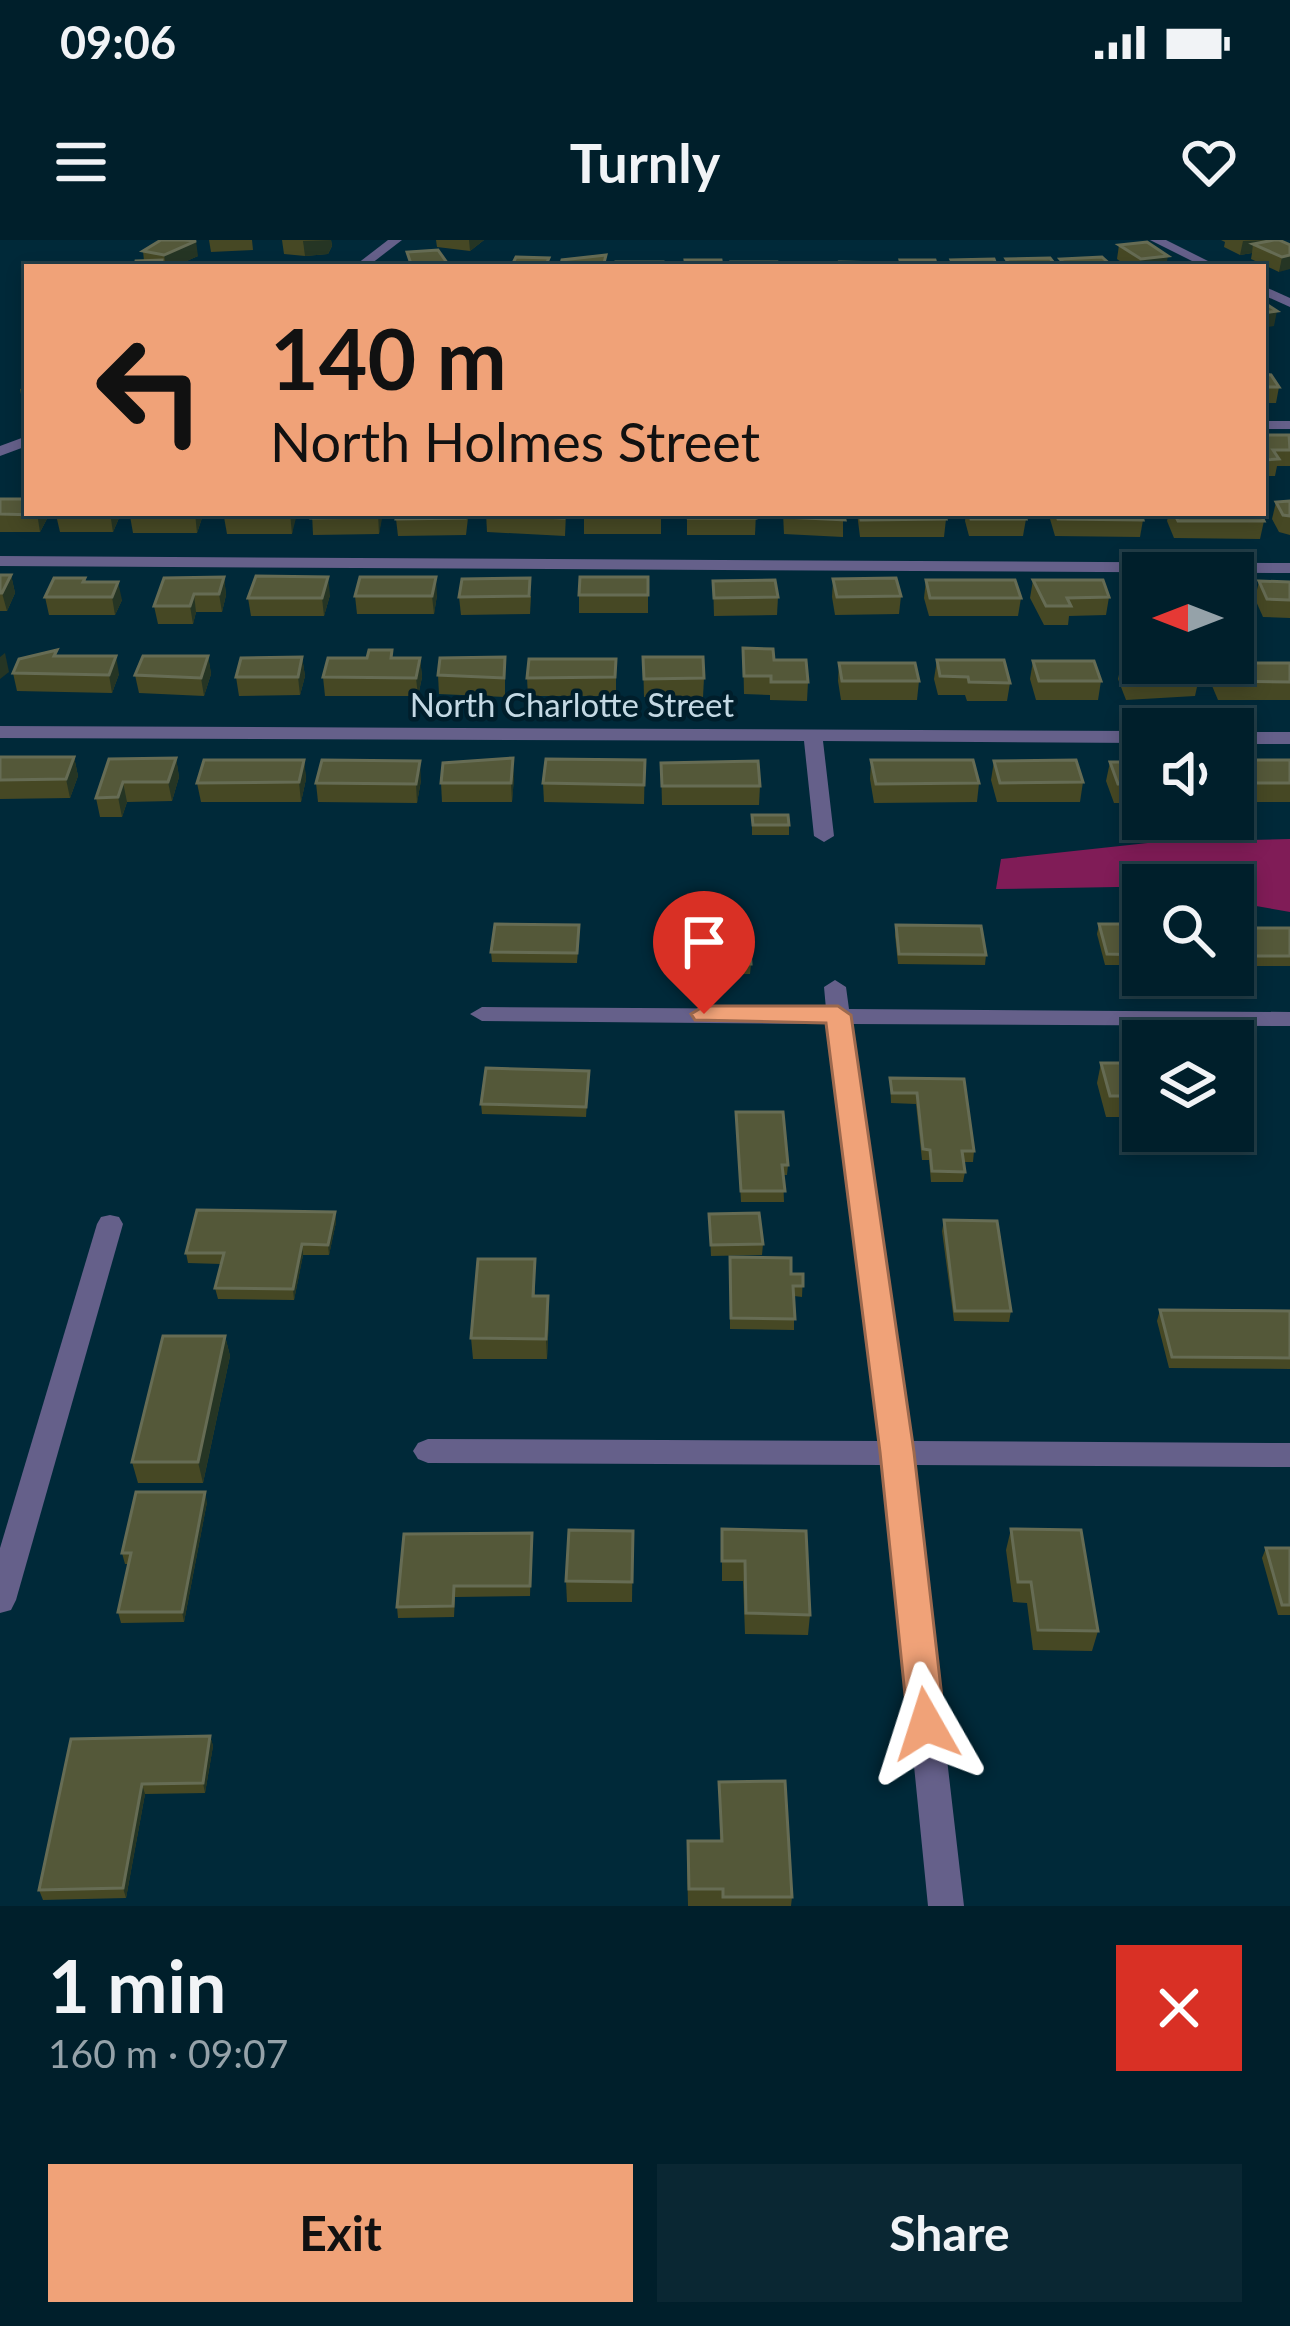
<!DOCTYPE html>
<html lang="en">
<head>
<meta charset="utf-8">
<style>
	:root { --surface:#001f2b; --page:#0a2733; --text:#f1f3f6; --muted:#95a2a9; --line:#223d47; --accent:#f0a278 }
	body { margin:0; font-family:Lato,sans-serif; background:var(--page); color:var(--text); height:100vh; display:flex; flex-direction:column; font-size:45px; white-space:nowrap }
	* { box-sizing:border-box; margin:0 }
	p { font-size:39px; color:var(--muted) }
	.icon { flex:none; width:66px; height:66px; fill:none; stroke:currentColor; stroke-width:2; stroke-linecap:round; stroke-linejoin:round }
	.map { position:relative; height:1666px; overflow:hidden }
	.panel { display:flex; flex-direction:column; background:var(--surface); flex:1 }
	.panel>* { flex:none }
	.hud { position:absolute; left:24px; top:24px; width:1242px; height:252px; border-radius:0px; box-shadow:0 6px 18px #0003,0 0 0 3px var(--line); background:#f0a278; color:#111; overflow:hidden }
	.needle { width:78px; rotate:270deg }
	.buttons { position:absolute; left:1122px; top:312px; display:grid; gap:24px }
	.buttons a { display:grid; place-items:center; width:132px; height:132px; border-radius:0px; background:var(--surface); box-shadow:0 6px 18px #0003,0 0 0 3px var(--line); font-size:60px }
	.pin { position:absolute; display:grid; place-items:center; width:102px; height:102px; color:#fff; margin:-123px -51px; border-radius:50% 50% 50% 0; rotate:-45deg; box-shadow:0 0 12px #0007 }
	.pin .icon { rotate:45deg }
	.me { position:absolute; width:132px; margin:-66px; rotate:354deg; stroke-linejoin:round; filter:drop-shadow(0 0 9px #0008) }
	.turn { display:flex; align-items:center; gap:42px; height:252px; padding:0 48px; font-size:54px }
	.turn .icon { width:156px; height:156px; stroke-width:2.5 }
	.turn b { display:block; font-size:84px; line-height:102px }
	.round { display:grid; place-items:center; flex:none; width:126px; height:126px; border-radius:0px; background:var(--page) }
	.head { display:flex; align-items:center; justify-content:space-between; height:204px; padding:0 48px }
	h1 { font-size:72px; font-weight:700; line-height:90px }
	.cta { display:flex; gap:24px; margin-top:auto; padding:24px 48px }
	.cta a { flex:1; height:138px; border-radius:0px; background:var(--accent); color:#111; font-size:48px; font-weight:700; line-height:138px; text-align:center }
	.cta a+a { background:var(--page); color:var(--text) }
	.status { display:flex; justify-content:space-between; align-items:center; height:84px; padding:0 60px; background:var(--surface); direction:ltr }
	.status svg { height:33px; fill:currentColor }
	header { display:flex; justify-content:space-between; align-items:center; height:156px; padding:0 48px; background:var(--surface); font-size:54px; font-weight:700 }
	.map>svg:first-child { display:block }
	.forest { fill:#801c57 }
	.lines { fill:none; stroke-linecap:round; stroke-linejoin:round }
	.street { fill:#65608a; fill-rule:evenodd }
	.wall { fill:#464824 }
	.shaded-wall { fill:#253524 }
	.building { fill:#545839; stroke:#666c54; stroke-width:3 }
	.route { fill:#f0a278; stroke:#9c694e; stroke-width:3 }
	.labels { text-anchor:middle; stroke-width:9; stroke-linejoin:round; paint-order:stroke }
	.street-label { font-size:33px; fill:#c4d9e4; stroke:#001e2b }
</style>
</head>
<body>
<div class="status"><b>09:06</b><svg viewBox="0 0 49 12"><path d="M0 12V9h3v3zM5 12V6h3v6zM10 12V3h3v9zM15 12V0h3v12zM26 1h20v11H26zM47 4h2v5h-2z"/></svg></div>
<header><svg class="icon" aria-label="menu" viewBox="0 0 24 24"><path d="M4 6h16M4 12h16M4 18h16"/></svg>Turnly<svg class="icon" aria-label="heart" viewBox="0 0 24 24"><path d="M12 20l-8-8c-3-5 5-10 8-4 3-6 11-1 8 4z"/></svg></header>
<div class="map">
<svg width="1290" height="1666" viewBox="0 0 1290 1666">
	<rect width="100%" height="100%" fill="#002939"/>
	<!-- forest -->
	<path class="forest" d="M1290 599V672L1233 662V645L996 649 1001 619 1157 602Z"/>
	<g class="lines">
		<!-- street -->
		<g class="street">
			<path d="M388 0H402L367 27H353Z"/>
			<path d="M1150 0H1166L1220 27H1204Z"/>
			<path d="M1263 46 1290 58V67L1263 55Z"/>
			<rect x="1263" y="181" width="27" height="8"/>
			<path d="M27 196V206L0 216V206Z"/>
			<path d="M0 316 1290 323V333L0 326Z"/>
			<path d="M0 486 1143 491V503L823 501 834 596 824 602 814 596 804 501 0 498Z"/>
			<rect x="1233" y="492" width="57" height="12"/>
			<path d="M835 740 846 747 849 769 1290 772V786L852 784 910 1201 1290 1203V1227L913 1225 964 1666H928L884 1225 428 1223 418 1219 413 1211 418 1203 428 1199 881 1201 828 784 482 781 470 774 482 767 826 769 824 747Z"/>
			<path d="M110 975 119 977 123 984 16 1360 11 1370 0 1373V1308L97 984 101 977Z"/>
		</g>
	</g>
	<!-- wall -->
	<g class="wall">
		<path d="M209 0H252L253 10 211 12Z"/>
		<path d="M282 0H331L332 6 328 14 305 16 284 14Z"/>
		<path d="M436 0H484L470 11 437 7Z"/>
		<path d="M1221 0H1279L1290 5 1279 32 1251 19 1252 13 1240 15 1224 7 1225 2Z"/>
		<path d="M1119 5 1166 27H1128L1117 19Z"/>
		<path d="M143 11 198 16 173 27H135L144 21Z"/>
		<path d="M1263 134 1279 147 1276 163H1263Z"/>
		<path d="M27 143V167L23 165 20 149 23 148 22 144Z"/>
		<path d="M1263 195 1290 197V226H1277L1275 236H1263Z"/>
		<path d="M0 259 48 277 40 292H0Z"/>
		<path d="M1290 261V295L1279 292 1272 279 1276 262Z"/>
		<path d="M119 273V278L113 292H60L56 275Z"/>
		<path d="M131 273H202V278L197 293H133L130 276Z"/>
		<path d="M295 273 292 294H227L224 277Z"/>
		<path d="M312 273H382L379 294 313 295Z"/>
		<path d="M486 273H566L565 296 487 292Z"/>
		<rect x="584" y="273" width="77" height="21"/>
		<path d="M687 273H756L755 295H687Z"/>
		<path d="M783 273H843V297L784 294Z"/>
		<path d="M857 273H944L946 279 944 297H860Z"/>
		<path d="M966 273H1024L1026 279 1023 296H969L965 281Z"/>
		<path d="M1051 273H1141L1143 280 1140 297 1055 296 1050 279Z"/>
		<path d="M1169 273H1260L1264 281 1260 299 1174 298 1167 281Z"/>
		<path d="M468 278 466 295 398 296 396 279Z"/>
		<path d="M0 335H11L15 353 7 371H0Z"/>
		<path d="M224 337 226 355 222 372H196L193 384H158L154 366Z"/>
		<path d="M648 337V373H579V355Z"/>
		<path d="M85 338 86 342 122 360 115 375H49L45 357Z"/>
		<path d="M833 339 901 356 899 374 835 375 832 357Z"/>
		<path d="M926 340 1021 358 1018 376H929L924 358Z"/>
		<path d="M1033 340 1109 357 1106 375 1069 376 1068 385H1044L1030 358Z"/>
		<path d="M713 341 778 357 777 375 714 376Z"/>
		<path d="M1259 341 1290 342V378L1263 377 1255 359Z"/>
		<path d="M330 355 324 376H251L248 358Z"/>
		<path d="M437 355 434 374H357L355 356Z"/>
		<path d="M531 356 530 374 461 375 459 357Z"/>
		<path d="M743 408 774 420 808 442 807 461 770 460V455L744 454Z"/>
		<path d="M58 416 119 434 112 453 17 451 13 433Z"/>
		<path d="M208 416 211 434 204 456 139 453 135 435Z"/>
		<path d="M302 417 305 436 300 455 239 456 236 437Z"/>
		<path d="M505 417V457L439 454 438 435Z"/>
		<path d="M643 417 704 438 703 457H644Z"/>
		<path d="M393 418H420L422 437 418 456H325L323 437Z"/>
		<path d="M616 419V456H528L527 438Z"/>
		<path d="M937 420 1010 443 1007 461H967L965 455H938L934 439Z"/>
		<path d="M1033 421 1101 441 1098 460H1036L1030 439Z"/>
		<path d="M1122 421 1199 438 1195 456 1126 460 1118 439Z"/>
		<path d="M839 423 919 441 917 460H841L838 441Z"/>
		<path d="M1214 423H1290V460H1218L1210 441Z"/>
		<path d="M0 517H74L78 536 70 558 0 559Z"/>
		<path d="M176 518 179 537 172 561 127 562 122 577H100L96 558 109 519Z"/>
		<path d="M304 520 306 539 301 562H201L197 543Z"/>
		<path d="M645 520 644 564 544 562 543 543Z"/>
		<path d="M871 520 979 543 977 562 874 563 870 539Z"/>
		<path d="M1236 520H1290V562H1241L1233 542Z"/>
		<path d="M994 521 1083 542 1080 562H997L991 540Z"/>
		<path d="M1110 522H1143V563H1114L1106 541Z"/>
		<path d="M661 523 760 546 759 565H662Z"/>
		<path d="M514 537 512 562H442L441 543Z"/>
		<path d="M421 540 417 563 318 562 316 543Z"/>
		<path d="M752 575 789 585V595H752Z"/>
		<path d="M709 670 741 681 751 724 750 734H710Z"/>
		<path d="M1099 684H1143V725H1105L1097 694Z"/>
		<path d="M896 685 986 715 985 725 898 724 895 695Z"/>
		<path d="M1237 688H1290V726H1245L1235 698Z"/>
		<path d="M579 695 577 723 492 722 491 712Z"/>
		<path d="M1101 823H1143V877H1106L1097 843Z"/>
		<path d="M589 831 586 877 482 874 481 864Z"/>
		<path d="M890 838 964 839 974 911 973 922H963L965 932 963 942H931L929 920H922L916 864 891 863Z"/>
		<path d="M1233 840 1239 857 1233 878Z"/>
		<path d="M736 872 788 925 787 935H783L784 962H741Z"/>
		<path d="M335 972 336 982 329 1015H303L294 1060 218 1059 215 1048 221 1024 188 1023 186 1013Z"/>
		<path d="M709 974 763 1004 762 1015 711 1016Z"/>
		<path d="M944 980 1011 1071 1009 1082 954 1081 942 991Z"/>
		<path d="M730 1017 791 1034H803L802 1057 794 1056V1090L730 1089Z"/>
		<path d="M535 1019V1056L549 1077 547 1119H473L471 1098Z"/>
		<path d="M1160 1070 1290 1071V1129L1169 1128 1157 1081Z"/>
		<path d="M225 1096 230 1116 203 1243H138L132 1222Z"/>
		<path d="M207 1262 184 1382 121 1383 118 1372 128 1324H125L122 1313Z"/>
		<path d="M722 1289 810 1375 808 1395 745 1394 743 1341H722Z"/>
		<path d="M1011 1289 1098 1391 1092 1411 1033 1410 1027 1363 1013 1362 1006 1310Z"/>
		<path d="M633 1291 632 1362H567L566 1341Z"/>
		<path d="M532 1293 530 1356 455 1357 454 1377 398 1378 397 1367Z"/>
		<path d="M1266 1308H1290V1375H1278L1262 1318Z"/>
		<path d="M210 1496 213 1506 205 1553 145 1554 126 1658 43 1660 39 1650 71 1499Z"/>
		<path d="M719 1542 792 1657 791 1666H688L687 1621 720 1601Z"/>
	</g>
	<!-- shaded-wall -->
	<g class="shaded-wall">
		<path d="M331 0 332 6 328 14 305 16 303 1Z"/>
		<path d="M469 0H484L470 11Z"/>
		<path d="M1274 0 1253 4 1252 13 1240 15 1243 1Z"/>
		<path d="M196 1 198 16 173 27H166L164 15Z"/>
		<path d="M1290 15V29L1279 32 1282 17Z"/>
		<path d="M1168 16 1166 27H1139L1141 19Z"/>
		<path d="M1277 71 1274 86 1263 88V73Z"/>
		<path d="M37 273H47L48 277 40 292Z"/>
		<path d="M110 273H119V278L113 292Z"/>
		<path d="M195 273H202V278L197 293Z"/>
		<path d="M290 273H295L296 278 292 294Z"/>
		<path d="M378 273H382V279L379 294Z"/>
		<path d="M11 335 15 353 7 371 2 353Z"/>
		<path d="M224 337 226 355 222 372 219 354Z"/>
		<path d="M328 337 330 355 324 376 322 358Z"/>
		<path d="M436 337 437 355 434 374 432 356Z"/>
		<path d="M118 342 122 360 115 375 112 357Z"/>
		<path d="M194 354 196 372 193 384 190 366Z"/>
		<path d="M5 413 9 432 0 439V417Z"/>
		<path d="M116 416 119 434 112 453 109 435Z"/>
		<path d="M208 416 211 434 204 456 201 438Z"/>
		<path d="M302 417 305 436 300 455 298 437Z"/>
		<path d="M420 418 422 437 418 456 416 438Z"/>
		<path d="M74 517 78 536 70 558 66 539Z"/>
		<path d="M176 518 179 537 172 561 168 542Z"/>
		<path d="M513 518 514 537 512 562 511 543Z"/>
		<path d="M304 520 306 539 301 562 299 542Z"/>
		<path d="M420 521 421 540 417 563 416 544Z"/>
		<path d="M123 542 127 562 122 577 118 557Z"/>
		<path d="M335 972 336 982 329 1015 328 1005Z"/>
		<path d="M302 1004 303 1015 294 1060 293 1049Z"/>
		<path d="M548 1056 549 1077 547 1119 546 1099Z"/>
		<path d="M225 1096 230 1116 203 1243 198 1222Z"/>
		<path d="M205 1252 207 1262 184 1382 182 1372Z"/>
		<path d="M210 1496 213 1506 205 1553 203 1543Z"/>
		<path d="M142 1544 145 1554 126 1658 123 1648Z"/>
	</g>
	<!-- building -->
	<g class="building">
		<path d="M161 0H184L196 1 164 15 143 11Z"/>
		<path d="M1274 0H1279L1290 5V15L1282 17 1253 4Z"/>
		<path d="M1147 2 1168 16 1141 19 1119 5Z"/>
		<path d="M438 10 450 27H412L407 12Z"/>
		<path d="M606 15 603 27H560L562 20Z"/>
		<path d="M516 17 549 18 545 27H511Z"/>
		<path d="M1102 17 1113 27H1067L1060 19Z"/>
		<path d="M1050 18 1057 27H1011L1006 19Z"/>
		<path d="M994 19 997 27H954L951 20Z"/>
		<path d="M162 20 161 27H135L136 21Z"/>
		<path d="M685 20H721L722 27H686Z"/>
		<path d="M900 20H935L937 27H902Z"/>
		<rect x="616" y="22" width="47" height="5"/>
		<path d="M731 22H777L778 27H732Z"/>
		<path d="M840 22 887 23 888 27H842Z"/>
		<path d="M788 23H833L834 27H789Z"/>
		<path d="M1263 62 1277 71 1263 73Z"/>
		<path d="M1263 134 1271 135 1279 147H1263Z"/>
		<path d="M1263 195H1289L1290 210H1273L1279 219 1263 220Z"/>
		<path d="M0 259H27V273H37L36 275 0 274Z"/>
		<path d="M1290 261V276L1283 275 1276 262Z"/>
		<path d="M57 273H110V275H56Z"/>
		<path d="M131 273H195L194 276H130Z"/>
		<path d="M226 273H290V276L224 277Z"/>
		<path d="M312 273H378V277L311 278Z"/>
		<path d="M397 273H465V278L396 279Z"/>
		<path d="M486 273H565L564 278 486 275Z"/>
		<rect x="584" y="273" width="77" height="4"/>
		<path d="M687 273H756V278H688Z"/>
		<path d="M785 273H843L845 280 785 277Z"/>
		<path d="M860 273H944L946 279 861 280Z"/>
		<path d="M970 273H1024L1026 279H971Z"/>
		<path d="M1056 273H1141L1143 280 1058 279Z"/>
		<path d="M1174 273H1260L1264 281H1178Z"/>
		<path d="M0 335H11L2 353H0Z"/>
		<path d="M256 336 328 337 322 358H248Z"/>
		<path d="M224 337 219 354H194L190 366H154L164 338Z"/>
		<path d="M360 337H436L432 356H355Z"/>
		<path d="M580 337H648V355H579Z"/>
		<path d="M54 338H85L83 342H118L112 357H45Z"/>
		<path d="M530 338 529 356 459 357 462 339Z"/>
		<path d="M896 338 901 356 837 357 833 339Z"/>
		<path d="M775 340 778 357 714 358 713 341Z"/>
		<path d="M926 340H1015L1021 358H930Z"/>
		<path d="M1033 340H1103L1109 357 1067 358 1071 366H1046Z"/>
		<path d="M1259 341 1290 342V360L1267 359Z"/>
		<path d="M743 408 773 409 774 420H806L808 442H771V436H744Z"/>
		<path d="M57 410 54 416H116L109 435 13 433 19 419Z"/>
		<path d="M369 410H392L391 418H420L416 438 323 437 328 418H367Z"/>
		<path d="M143 416H208L201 438 135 435Z"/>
		<path d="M302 417 298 437H236L241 418Z"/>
		<path d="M505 417 504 438 438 435 440 418Z"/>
		<path d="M643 417H703L704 438 644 439Z"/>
		<path d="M529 419H616L615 437 527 438Z"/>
		<path d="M937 420H1004L1010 443 969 442 968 437 940 436Z"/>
		<path d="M1033 421H1094L1101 441H1039Z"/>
		<path d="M1122 421H1143V423H1193L1199 438 1129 442Z"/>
		<path d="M839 423H915L919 441H842Z"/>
		<path d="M1214 423H1290V442L1222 441Z"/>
		<path d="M0 517H74L66 539 0 540Z"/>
		<path d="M176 518 168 542H123L118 557 96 558 109 519Z"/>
		<path d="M513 518 511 543H441L443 523Z"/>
		<path d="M546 519 645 520 644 545 543 543Z"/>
		<path d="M204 520H304L299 542 197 543Z"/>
		<path d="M322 520 420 521 416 544 316 543Z"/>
		<path d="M871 520H973L979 543 876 544Z"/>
		<path d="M1076 520 1083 542 1000 543 994 521Z"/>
		<path d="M1236 520H1290V543H1246Z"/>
		<path d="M758 521 760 546H662L661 523Z"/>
		<path d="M1110 522H1143V544H1118Z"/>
		<path d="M752 575H788L789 585H753Z"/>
		<path d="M709 670H741V681H748L751 724H710Z"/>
		<path d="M495 684 579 685 577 713 491 712Z"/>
		<path d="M1099 684H1143V715L1107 714Z"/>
		<path d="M896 685 981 686 986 715 899 714Z"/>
		<path d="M1237 688H1290V716H1248Z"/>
		<path d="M1101 823H1143V856H1110Z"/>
		<path d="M486 828 589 831 586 867 481 864Z"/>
		<path d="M890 838 964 839 974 911H962L965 932 932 931 930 910 923 909 917 853H892Z"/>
		<path d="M1233 840 1239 857H1233Z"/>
		<path d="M736 872H783L788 925H782L785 951H741Z"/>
		<path d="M197 970 335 972 328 1005 302 1004 293 1049 215 1048 224 1013H186Z"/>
		<path d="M759 973 763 1004 711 1005 709 974Z"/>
		<path d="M944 980 997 981 1011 1071H955Z"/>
		<path d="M730 1017 791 1018V1034H803V1046H793L795 1079 731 1078Z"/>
		<path d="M478 1019H535L533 1056H548L546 1099 471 1098Z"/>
		<path d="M1160 1070 1290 1071V1118L1172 1117Z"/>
		<path d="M163 1096H225L198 1222H132Z"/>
		<path d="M136 1252H205L182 1372H118L131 1313H122Z"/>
		<path d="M722 1289 806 1291 810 1375 746 1373 745 1321H722Z"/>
		<path d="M1011 1289 1081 1290 1098 1391 1038 1390 1031 1342H1018Z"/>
		<path d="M569 1290 633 1291 632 1342 566 1341Z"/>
		<path d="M532 1293 530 1346H454L453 1366 397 1367 404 1294Z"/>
		<path d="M1266 1308H1290V1365H1282Z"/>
		<path d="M210 1496 203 1543 142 1544 123 1648 39 1650 71 1499Z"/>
		<path d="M785 1541 792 1657H723V1649H689L688 1601H722L719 1542Z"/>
	</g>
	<!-- route -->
	<path class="route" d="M704 766H838L851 775 914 1212 945 1484 940 1496 926 1501 913 1496 908 1484 880 1212 826 783 695 780 691 774Z"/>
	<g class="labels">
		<!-- street labels -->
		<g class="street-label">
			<text x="572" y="477">North Charlotte Street</text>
		</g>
	</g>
</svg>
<div class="buttons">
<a><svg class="needle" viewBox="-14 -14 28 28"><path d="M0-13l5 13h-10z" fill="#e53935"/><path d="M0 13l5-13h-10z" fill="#95a2a9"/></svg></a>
<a><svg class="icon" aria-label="sound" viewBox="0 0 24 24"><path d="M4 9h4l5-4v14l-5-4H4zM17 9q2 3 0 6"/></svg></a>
<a><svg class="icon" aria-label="search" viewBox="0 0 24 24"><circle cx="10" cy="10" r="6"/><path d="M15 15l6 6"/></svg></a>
<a><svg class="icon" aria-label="layers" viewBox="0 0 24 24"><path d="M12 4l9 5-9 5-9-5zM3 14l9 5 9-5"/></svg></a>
</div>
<div class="pin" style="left:704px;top:774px;background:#d93025"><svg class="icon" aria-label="arrive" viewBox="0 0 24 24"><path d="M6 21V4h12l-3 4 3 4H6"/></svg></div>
<svg class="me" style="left:926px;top:1484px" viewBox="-20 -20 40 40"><path d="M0-17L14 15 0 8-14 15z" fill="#f0a278" stroke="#fff" stroke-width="4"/></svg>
<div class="hud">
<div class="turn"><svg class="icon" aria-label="left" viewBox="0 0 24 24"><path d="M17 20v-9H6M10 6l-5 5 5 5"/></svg><div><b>140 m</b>North Holmes Street</div></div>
</div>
</div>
<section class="panel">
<div class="head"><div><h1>1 min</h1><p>160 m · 09:07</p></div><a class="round" style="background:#d93025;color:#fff"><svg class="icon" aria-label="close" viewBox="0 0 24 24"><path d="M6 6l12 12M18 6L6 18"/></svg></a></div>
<div class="cta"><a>Exit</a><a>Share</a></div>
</section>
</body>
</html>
